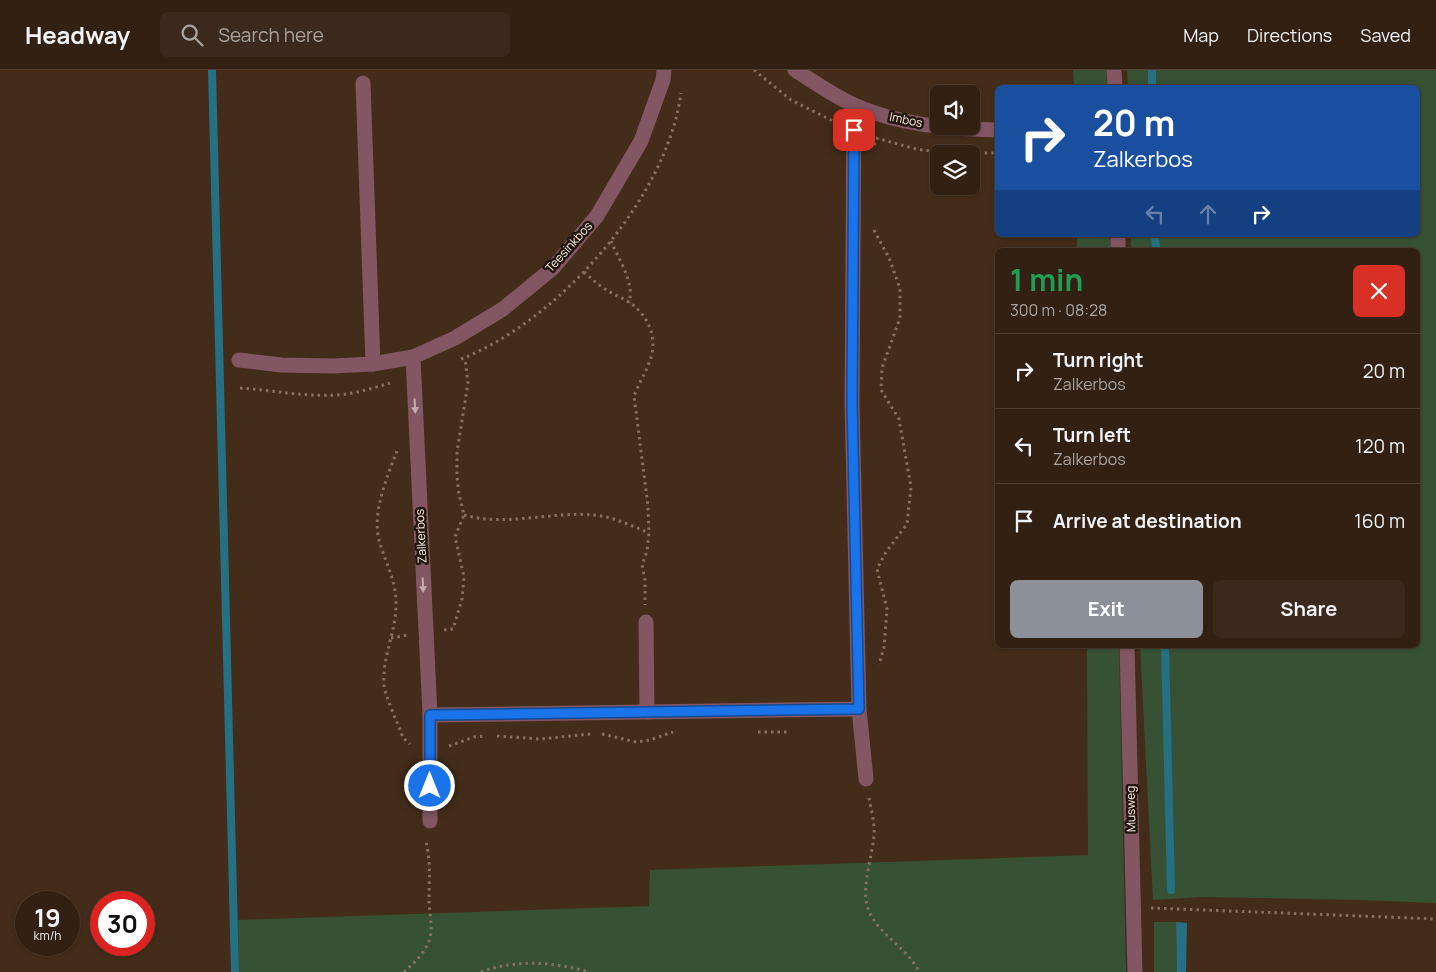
<!DOCTYPE html>
<html lang="en">
<head>
<meta charset="utf-8">
<style>
	:root { --surface:#322113; --page:#3a291c; --text:#f1f3f6; --muted:#a8a3a0; --line:#4d3e33; --accent:#8c9099 }
	body { margin:0; font-family:Manrope,sans-serif; background:var(--page); color:var(--text); height:100vh; display:flex; flex-direction:column; font-size:19px; white-space:nowrap }
	* { box-sizing:border-box; margin:0 }
	p { font-size:16px; color:var(--muted) }
	.icon { flex:none; width:28px; height:28px; fill:none; stroke:currentColor; stroke-width:2; stroke-linecap:round; stroke-linejoin:round }
	.map { position:relative; flex:1; overflow:hidden }
	.side { position:absolute; left:995px; top:178px; width:425px; height:400px; display:flex; flex-direction:column; background:var(--surface); border-radius:8px; box-shadow:0 1px 4px #0004,0 0 0 1px var(--line) }
	.side>* { flex:none }
	.guide { position:absolute; left:995px; top:15px; width:425px; height:152px; border-radius:8px; box-shadow:0 1px 4px #0004,0 0 0 1px var(--line); background:#1a4fa0; color:#fff; overflow:hidden }
	.controls { position:absolute; left:930px; top:15px; display:grid; gap:10px }
	.controls a { display:grid; place-items:center; width:50px; height:50px; border-radius:8px; background:var(--surface); box-shadow:0 1px 4px #0004,0 0 0 1px var(--line); font-size:25px }
	.speed { position:absolute; left:15px; top:821px; display:flex; gap:10px; font-size:25px; font-weight:700; text-align:center }
	.speed>* { display:grid; place-content:center; width:65px; height:65px; border-radius:50%; background:var(--surface); box-shadow:0 1px 4px #0004,0 0 0 1px var(--line); line-height:1 }
	.speed small { font-size:12px; font-weight:400 }
	.speed .limit { border:8px solid #d22; background:#fff; color:#111 }
	.pin { position:absolute; display:grid; place-items:center; width:42px; height:42px; color:#fff; margin:-21px; border-radius:10px; box-shadow:0 2px 8px #0006 }
	.me { position:absolute; width:55px; margin:-28px; rotate:0deg; stroke-linejoin:round; filter:drop-shadow(0 0 4px #0008) }
	.turn { display:flex; align-items:center; gap:18px; height:105px; padding:0 15px; font-size:22px }
	.turn .icon { width:65px; height:65px; stroke-width:2.5 }
	.turn b { display:block; font-size:35px; line-height:42px }
	.lanes { display:flex; align-items:center; height:48px; padding:0 15px; background:#0003; justify-content:center; gap:25px; direction:ltr }
	.lanes .off { opacity:.35 }
	.round { display:grid; place-items:center; flex:none; width:52px; height:52px; border-radius:8px; background:var(--page) }
	.head { display:flex; align-items:center; justify-content:space-between; height:85px; padding:0 15px }
	h1 { font-size:30px; font-weight:700; line-height:38px; color:#1e9e55 }
	.action { display:flex; gap:10px; margin-top:auto; padding:10px 15px }
	.action a { flex:1; height:58px; border-radius:8px; background:var(--accent); color:#fff; font-size:20px; font-weight:700; line-height:58px; text-align:center }
	.action a+a { background:var(--page); color:var(--text) }
	ul { padding:0; list-style:none }
	li { display:flex; align-items:center; gap:15px; height:75px; padding:0 15px; border-top:1px solid var(--line) }
	li div { flex:1 }
	li b { display:block; font-size:19px }
	li em { font-style:normal }
	header { display:flex; align-items:center; gap:30px; box-sizing:border-box; height:70px; padding:0 25px; background:var(--surface); border-bottom:1px solid var(--line) }
	header strong { font-size:24px }
	nav { display:flex; gap:28px; margin-inline-start:auto; font-size:18px }
	.search { width:350px; height:45px; background:var(--page); display:flex; align-items:center; gap:12px; box-sizing:border-box; padding:0 18px; border-radius:8px; color:var(--muted); font-size:19px }
	.map>svg:first-child { display:block }
	.green { fill:#375134 }
	.water { fill:#257082 }
	.lines { fill:none; stroke-linecap:round; stroke-linejoin:round }
	.stream { stroke:#257082; stroke-width:8 }
	.path { stroke:#857161; stroke-width:3; stroke-dasharray:2.5 4; stroke-linecap:butt }
	.minor { stroke:#825662; stroke-width:15 }
	.oneway { fill:#c7aaaa }
	.route-casing { stroke:#114b97; stroke-width:12 }
	.route { stroke:#1a73e8; stroke-width:9 }
	.labels { text-anchor:middle; stroke-width:5; stroke-linejoin:round; paint-order:stroke }
	.street-label { font-size:12px; fill:#ffefe4; stroke:#22170f }
</style>
</head>
<body>
<header>
<strong>Headway</strong>
<div class="search"><svg class="icon" aria-label="search" viewBox="0 0 24 24"><circle cx="10" cy="10" r="6"/><path d="M15 15l6 6"/></svg>Search here</div>
<nav><a>Map</a><a>Directions</a><a>Saved</a></nav>
</header>
<div class="map">
<svg width="1436" height="902" viewBox="0 0 1436 902">
	<rect width="100%" height="100%" fill="#432c19"/>
	<!-- green -->
	<g class="green">
		<path d="M1073 0H1106L1107 17H1074Z"/>
		<path d="M1127 0H1436V833L1361 830 1201 827 1153 830 1140 575H1418V180H1131V165H1418V18L1128 17Z"/>
		<rect x="1077" y="165" width="33" height="15"/>
		<path d="M1087 575H1119L1126 902H239L238 850 649 836 650 800 1088 785Z"/>
		<path d="M1154 852H1176L1177 902H1154Z"/>
	</g>
	<!-- water -->
	<g class="water">
		<path d="M208 0H216L239 902H231Z"/>
		<path d="M1176 852 1187 853 1186 902H1177Z"/>
	</g>
	<g class="lines">
		<!-- stream -->
		<g class="stream">
			<path d="M1152 0V18"/>
			<path d="M1155 165 1156 180"/>
			<path d="M1165 575 1171 820"/>
		</g>
		<!-- path -->
		<g class="path">
			<path d="M754 0 791 30 835 52"/>
			<path d="M876 68 916 79 945 83H998"/>
			<path d="M874 75 878 68"/>
			<path d="M874 160 889 188 900 218V248L882 298 881 320 899 349 911 417 907 454 886 482 877 499 887 539 884 577 879 595"/>
			<path d="M611 171C619 190 635 213 629 233"/>
			<path d="M584 202C591 208 597 214 605 219 614 225 624 228 633 235 647 246 656 265 652 283 649 298 639 312 634 326L648 436 649 463 647 481 642 495 645 510V535"/>
			<path d="M461 289C558 251 667 129 681 23"/>
			<path d="M240 318C272 320 304 327 337 325 355 324 373 318 390 313"/>
			<path d="M397 381C387 407 372 442 379 470 385 492 397 512 396 535 396 562 382 587 384 614 384 625 399 655 403 668L410 674"/>
			<path d="M464 445C507 457 552 441 594 445 614 447 632 456 649 463"/>
			<path d="M444 560 453 559 462 529 464 507 455 467 464 445 459 424 457 407V382L468 313 465 288"/>
			<path d="M391 568 408 565"/>
			<path d="M758 662H790"/>
			<path d="M602 664 636 672 650 670 673 662"/>
			<path d="M497 666 540 669 591 664"/>
			<path d="M449 676 474 667 484 666"/>
			<path d="M869 728C871 740 875 753 874 766 872 787 862 815 867 835 875 864 907 876 919 902"/>
			<path d="M1151 838 1436 849"/>
			<path d="M404 902C414 893 426 882 430 868 433 856 429 842 429 829 429 806 431 794 426 771"/>
			<path d="M481 902C516 889 554 892 589 902"/>
		</g>
		<!-- minor -->
		<g class="minor">
			<path d="M795 0C814 12 834 26 854 35 899 55 949 59 998 60"/>
			<path d="M1114 0 1115 18"/>
			<path d="M363 13 373 294"/>
			<path d="M1118 165V180"/>
			<path d="M413 287 430 645 859 639 852 332 854 35"/>
			<path d="M239 290 281 295 333 296 373 294 413 287 455 268 503 239 553 198 597 146 641 71 663 10 664 0"/>
			<path d="M646 552 647 642"/>
			<path d="M1127 575 1135 902"/>
			<path d="M859 639 866 709"/>
			<path d="M430 645V751"/>
		</g>
	</g>
	<!-- one-way arrows -->
	<defs><path id="oneway-solid" d="M-6-.8H1V-3.2L6.5 0L1 3.2V.8H-6Z" transform="scale(1.25)"/></defs>
	<g class="oneway">
		<use href="#oneway-solid" transform="translate(415 336) rotate(87)"/>
		<use href="#oneway-solid" transform="translate(423 515) rotate(87)"/>
	</g>
	<g class="lines">
		<defs>
			<path id="route" d="M430 716V645L859 639 852 332 854 60"/>
		</defs>
		<!-- route casing -->
		<use href="#route" class="route-casing"/>
		<!-- route -->
		<use href="#route" class="route"/>
	</g>
	<g class="labels">
		<!-- street labels -->
		<g class="street-label">
			<text transform="translate(906 50) rotate(12)" y="4">Imbos</text>
			<text transform="translate(569 177) rotate(-48)" y="4">Teesinkbos</text>
			<text transform="translate(421 466) rotate(-93)" y="4">Zalkerbos</text>
			<text transform="translate(1131 739) rotate(-91)" y="4">Musweg</text>
		</g>
	</g>
</svg>
<div class="controls">
<a><svg class="icon" aria-label="sound" viewBox="0 0 24 24"><path d="M4 9h4l5-4v14l-5-4H4zM17 9q2 3 0 6"/></svg></a>
<a><svg class="icon" aria-label="layers" viewBox="0 0 24 24"><path d="M12 4l9 5-9 5-9-5zM3 14l9 5 9-5"/></svg></a>
</div>
<div class="speed"><div>19<small>km/h</small></div><div class="limit">30</div></div>
<div class="pin" style="left:854px;top:60px;background:#d93025"><svg class="icon" aria-label="arrive" viewBox="0 0 24 24"><path d="M6 21V4h12l-3 4 3 4H6"/></svg></div>
<svg class="me" style="left:430px;top:716px" viewBox="-20 -20 40 40"><circle r="17" fill="#1a73e8" stroke="#fff" stroke-width="3"/><path d="M0-11L8 9 0 5-8 9z" fill="#fff"/></svg>
<div class="guide">
<div class="turn"><svg class="icon" aria-label="right" viewBox="0 0 24 24"><path d="M7 20v-9h11M14 6l5 5-5 5"/></svg><div><b>20 m</b>Zalkerbos</div></div>
<div class="lanes"><svg class="icon off" aria-label="left" viewBox="0 0 24 24"><path d="M17 20v-9H6M10 6l-5 5 5 5"/></svg><svg class="icon off" aria-label="ahead" viewBox="0 0 24 24"><path d="M12 20V5M6 11l6-6 6 6"/></svg><svg class="icon" aria-label="right" viewBox="0 0 24 24"><path d="M7 20v-9h11M14 6l5 5-5 5"/></svg></div>
</div>
<section class="side">
<div class="head"><div><h1>1 min</h1><p>300 m · 08:28</p></div><a class="round" style="background:#d93025;color:#fff"><svg class="icon" aria-label="close" viewBox="0 0 24 24"><path d="M6 6l12 12M18 6L6 18"/></svg></a></div>
<ul>
<li><svg class="icon" aria-label="right" viewBox="0 0 24 24"><path d="M7 20v-9h11M14 6l5 5-5 5"/></svg><div><b>Turn right</b><p>Zalkerbos</p></div><em>20 m</em></li>
<li><svg class="icon" aria-label="left" viewBox="0 0 24 24"><path d="M17 20v-9H6M10 6l-5 5 5 5"/></svg><div><b>Turn left</b><p>Zalkerbos</p></div><em>120 m</em></li>
<li><svg class="icon" aria-label="arrive" viewBox="0 0 24 24"><path d="M6 21V4h12l-3 4 3 4H6"/></svg><div><b>Arrive at destination</b></div><em>160 m</em></li>
</ul>
<div class="action"><a>Exit</a><a>Share</a></div>
</section>
</div>
</body>
</html>
